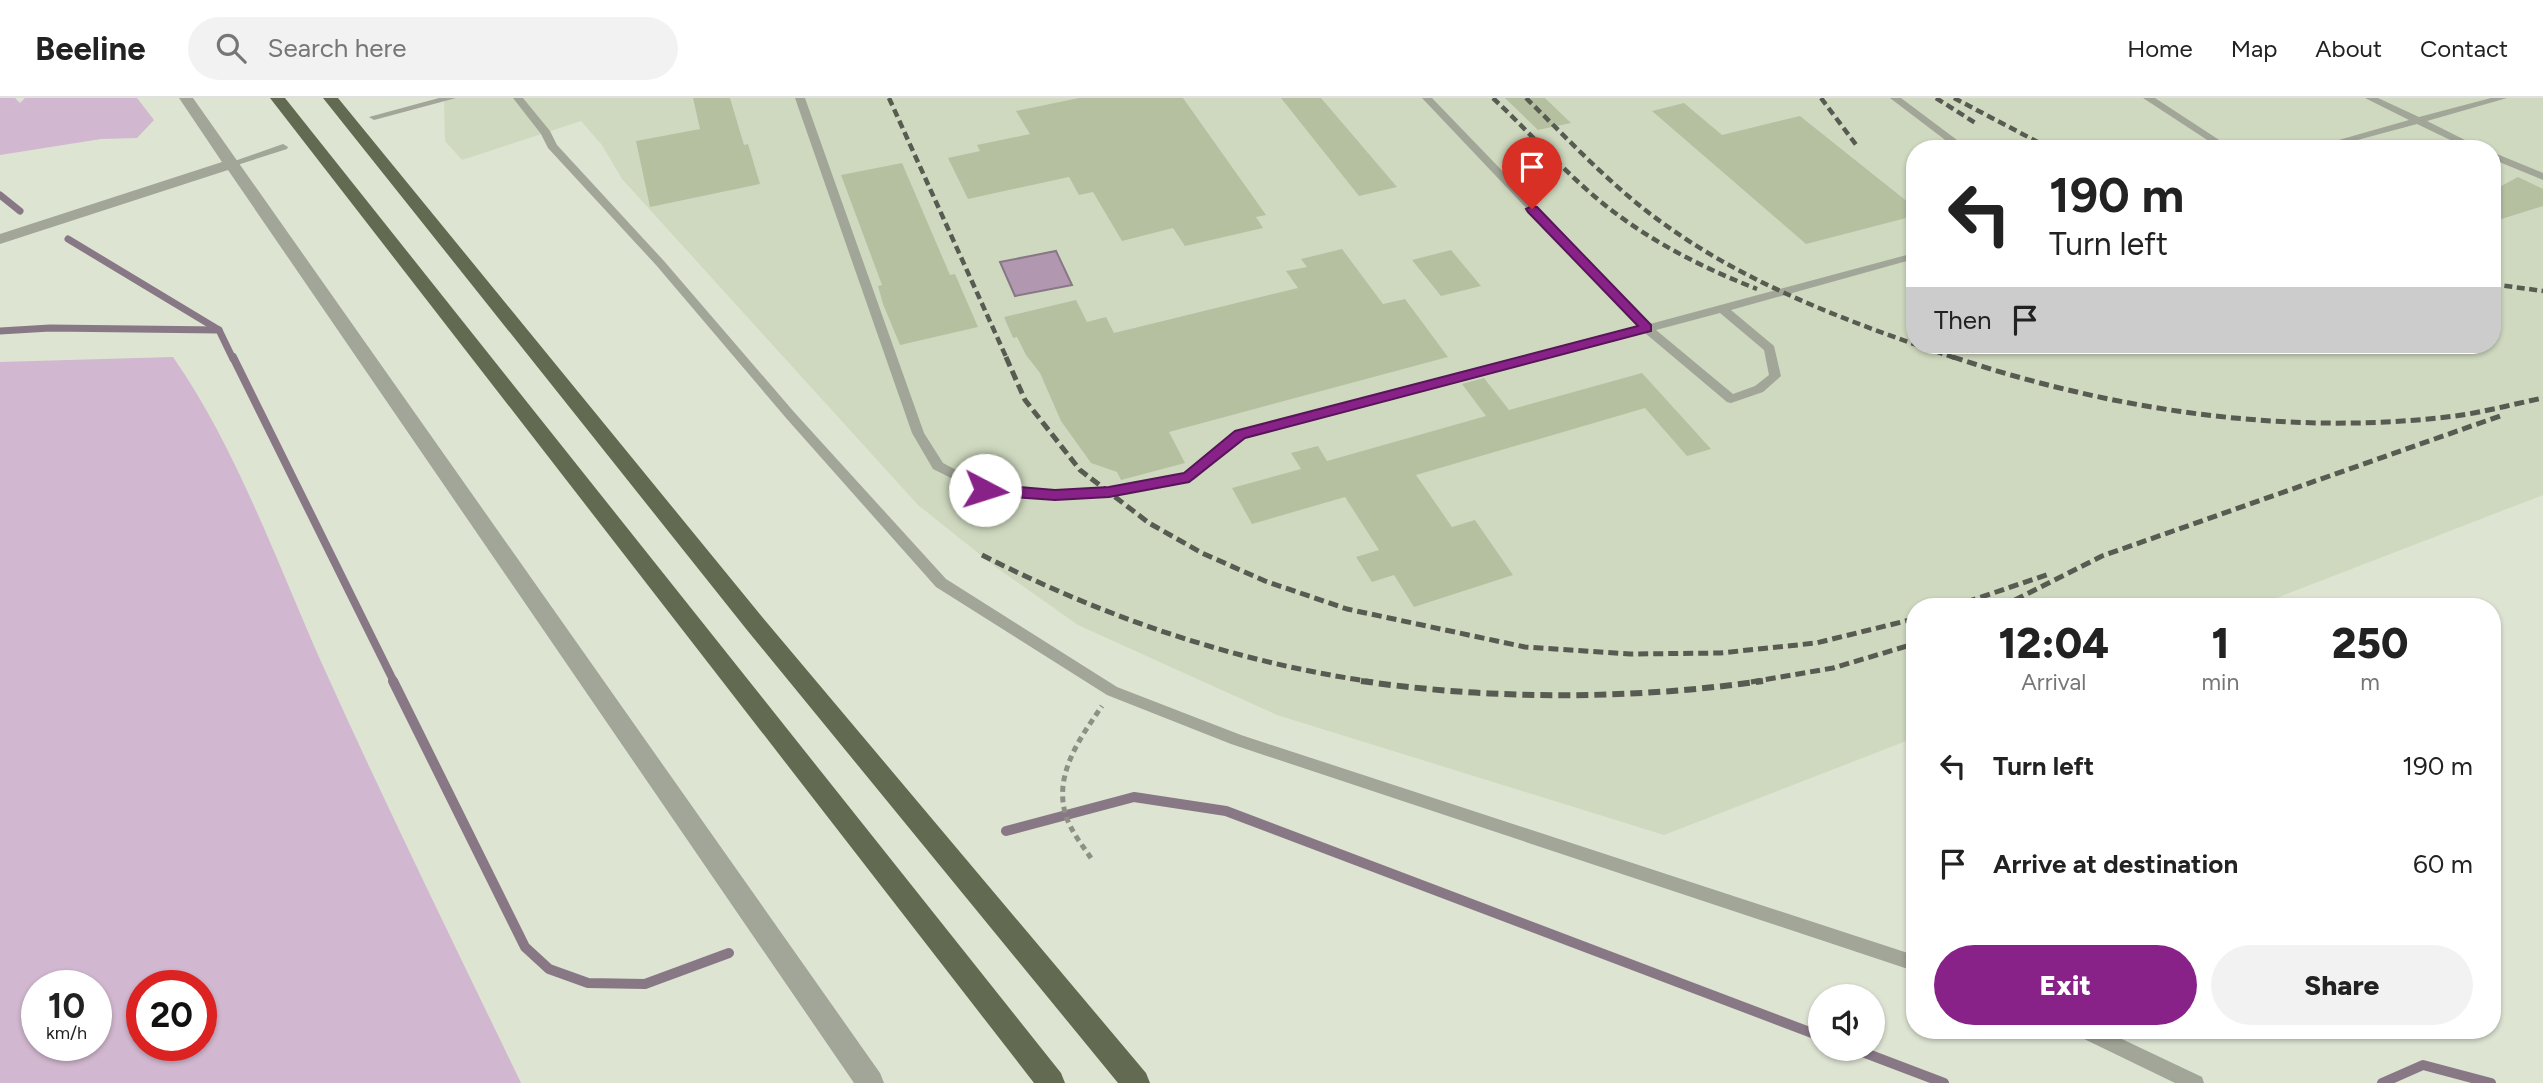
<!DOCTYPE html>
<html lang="en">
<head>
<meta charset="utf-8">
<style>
	:root { --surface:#fff; --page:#f2f2f2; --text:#222; --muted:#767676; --line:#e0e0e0; --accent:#882289 }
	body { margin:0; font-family:Figtree,sans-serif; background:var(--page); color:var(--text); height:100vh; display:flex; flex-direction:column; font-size:26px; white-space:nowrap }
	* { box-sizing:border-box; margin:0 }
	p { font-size:23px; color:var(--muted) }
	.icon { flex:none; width:38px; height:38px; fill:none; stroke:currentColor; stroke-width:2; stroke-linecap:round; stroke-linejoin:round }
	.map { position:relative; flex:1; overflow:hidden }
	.panel { position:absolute; left:1906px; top:500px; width:595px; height:441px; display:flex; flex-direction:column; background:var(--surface); border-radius:28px; box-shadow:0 2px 5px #0004 }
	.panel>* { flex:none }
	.top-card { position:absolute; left:1906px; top:42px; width:595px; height:214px; border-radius:28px; box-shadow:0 2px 5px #0004; background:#fff; color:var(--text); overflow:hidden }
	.buttons { position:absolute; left:1808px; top:886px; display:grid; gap:14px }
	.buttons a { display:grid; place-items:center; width:77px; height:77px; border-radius:50%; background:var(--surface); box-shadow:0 2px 5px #0004; font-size:35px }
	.speed { position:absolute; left:21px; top:872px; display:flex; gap:14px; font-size:35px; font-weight:700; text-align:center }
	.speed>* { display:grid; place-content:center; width:91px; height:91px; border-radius:50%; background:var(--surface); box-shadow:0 2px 5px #0004; line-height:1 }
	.speed small { font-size:18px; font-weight:400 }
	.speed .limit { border:10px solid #d22; background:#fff; color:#111 }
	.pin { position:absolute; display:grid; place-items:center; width:60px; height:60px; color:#fff; margin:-72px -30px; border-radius:50% 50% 50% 0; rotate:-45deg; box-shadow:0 0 7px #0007 }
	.pin .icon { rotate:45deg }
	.me { position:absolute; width:77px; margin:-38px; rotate:95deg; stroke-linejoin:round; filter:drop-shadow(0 0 5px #0008) }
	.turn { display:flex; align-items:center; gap:24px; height:147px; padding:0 28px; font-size:32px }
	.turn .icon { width:91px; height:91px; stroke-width:2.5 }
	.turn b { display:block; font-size:49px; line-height:60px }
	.then { display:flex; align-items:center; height:66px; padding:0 28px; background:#0003; gap:14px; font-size:26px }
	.eta { display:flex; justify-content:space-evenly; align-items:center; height:119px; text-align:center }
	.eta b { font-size:42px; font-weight:800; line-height:49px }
	.button { display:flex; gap:14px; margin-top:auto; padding:14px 28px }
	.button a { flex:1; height:80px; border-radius:42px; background:var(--accent); color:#fff; font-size:28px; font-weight:800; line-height:80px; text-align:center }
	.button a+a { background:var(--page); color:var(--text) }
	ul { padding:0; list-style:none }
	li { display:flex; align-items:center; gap:21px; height:98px; padding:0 28px }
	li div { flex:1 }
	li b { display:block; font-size:26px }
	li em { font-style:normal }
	header { display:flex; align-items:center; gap:42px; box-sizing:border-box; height:98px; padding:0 35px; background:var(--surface); border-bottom:2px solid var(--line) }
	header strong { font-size:33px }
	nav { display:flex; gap:38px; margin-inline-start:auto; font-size:24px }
	.search { width:490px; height:63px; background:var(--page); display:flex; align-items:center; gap:18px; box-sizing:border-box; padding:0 24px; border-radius:38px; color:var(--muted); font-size:26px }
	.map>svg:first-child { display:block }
	.built { fill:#cfd9bf; fill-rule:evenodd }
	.green { fill:#d1b7cf; fill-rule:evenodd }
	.water { fill:#b198b0; stroke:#887886; stroke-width:2 }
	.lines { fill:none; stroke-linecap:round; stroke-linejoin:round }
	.stream-far2 { stroke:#887886; stroke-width:7 }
	.stream-far1 { stroke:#887886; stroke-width:8 }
	.stream { stroke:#887886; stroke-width:10 }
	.building { fill:#b5c0a1 }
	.path { stroke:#8c9184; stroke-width:5; stroke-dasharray:6 4.5; stroke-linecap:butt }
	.service { fill:#a1a698; fill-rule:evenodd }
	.tertiary { fill:#a1a698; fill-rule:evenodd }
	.trunk { fill:#626b51; fill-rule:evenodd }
	.rail-far2 { stroke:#575b51; stroke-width:4.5; stroke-dasharray:8 4.5; stroke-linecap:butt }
	.rail-far1 { stroke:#575b51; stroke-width:5; stroke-dasharray:10 5; stroke-linecap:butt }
	.rail { stroke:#575b51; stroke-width:6; stroke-dasharray:12 6; stroke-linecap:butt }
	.route { fill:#882289; stroke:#581659; stroke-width:2 }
</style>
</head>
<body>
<header>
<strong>Beeline</strong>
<div class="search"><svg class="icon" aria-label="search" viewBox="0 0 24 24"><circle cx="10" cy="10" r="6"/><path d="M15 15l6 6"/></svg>Search here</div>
<nav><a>Home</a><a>Map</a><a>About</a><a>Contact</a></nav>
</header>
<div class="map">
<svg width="2543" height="985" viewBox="0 0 2543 985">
	<rect width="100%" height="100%" fill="#dde4d2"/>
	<!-- built -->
	<path class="built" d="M444 0H2543V397L2253 509H1914V640L1664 737 1277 617 1078 527 997 470 918 407 622 81 602 47 581 23 462 62 445 43ZM1914 51H2492V247H1914Z"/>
	<!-- green -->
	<g class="green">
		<path d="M0 0H15L20 5 25 0H137L154 22 137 40 101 41 0 57Z"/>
		<path d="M173 259C237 351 277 465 323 568 386 708 454 846 521 985H0V264ZM37 887H96V947H37ZM142 887H201V947H142Z"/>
	</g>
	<!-- water -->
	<path class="water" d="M1056 153 1072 187 1015 198 1000 164Z"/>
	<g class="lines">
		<!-- stream-far2 -->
		<g class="stream-far2">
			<path d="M0 97 20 113"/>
			<path d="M68 141 219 232 233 261"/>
			<path d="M0 233 50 230 219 232"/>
		</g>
		<!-- stream-far1 -->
		<path class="stream-far1" d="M233 259 394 584"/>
		<!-- stream -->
		<g class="stream">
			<path d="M393 583 525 849 549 871 588 885 645 886 729 855"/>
			<path d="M1006 733 1134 699 1226 713 1820 938"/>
			<path d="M1852 950 1944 985"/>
			<path d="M2382 985 2423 967 2491 985"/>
		</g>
	</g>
	<!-- building -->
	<g class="building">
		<path d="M693 0H730L744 47 748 46 760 86 650 109 636 43 700 31Z"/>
		<path d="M1079 0H1183L1266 117 1256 119 1263 130 1185 148 1173 130 1122 143 1093 94 1079 97 1069 79 968 101 948 60 980 53 977 47 1030 36 1016 13Z"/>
		<path d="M1281 0H1321L1397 89 1359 98Z"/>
		<path d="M1505 0H1545L1571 25 1538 32Z"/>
		<path d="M1684 5 1722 37 1800 18 1914 109V118L1806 146 1652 13Z"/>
		<path d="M902 65 950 177 955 176 978 229 900 247 883 206 878 188 882 187 841 77Z"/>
		<path d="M2518 79 2543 91V108L2492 124V93Z"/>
		<path d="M1342 151 1383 206 1405 201 1448 259 1169 334 1185 365 1121 382 1117 374 1091 365 1061 323 1040 275 1026 257 1017 239 1013 240 1004 219 1076 202 1087 224 1106 219 1114 235 1298 190 1286 173 1307 169 1301 161Z"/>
		<path d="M1451 152 1481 188 1441 198 1412 162Z"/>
		<path d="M1642 275 1711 351 1687 358 1645 310 1416 377 1452 429 1475 422 1513 477 1414 509 1394 477 1372 484 1356 459 1379 452 1345 399 1252 426 1232 390 1301 371 1291 355 1318 348 1327 363 1486 318 1462 286 1484 280 1509 312Z"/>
	</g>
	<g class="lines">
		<!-- path -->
		<path class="path" d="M1091 760C1082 747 1071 733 1066 718 1053 677 1080 640 1102 608"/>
		<!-- service -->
		<g class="service">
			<path d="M439 0H456L374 22 369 19Z"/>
			<path d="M513 0H523L550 33 557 47 664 163 794 314 946 481 1117 589 1241 637 1914 857V873L1231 646 1107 597 936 489 786 320 656 167 548 50 541 36Z"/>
			<path d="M795 0H805L924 335 943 365 987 388 1055 392 1109 389 1185 375 1236 334 1639 229 1422 0H1432L1650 226 1914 155V161L1731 212 1774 248 1781 278 1763 294 1731 305 1727 304 1645 235 1244 340 1194 382 1109 399 1055 402 985 397 933 371 912 335ZM1720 215 1764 252 1769 277 1755 288 1733 296 1656 232Z"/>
			<path d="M1890 0H1901L1969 51H1957Z"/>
			<path d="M2143 0H2155L2233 51H2221Z"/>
			<path d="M2365 0H2378L2419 19 2491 0H2507L2427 23 2483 51H2469L2417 26 2324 51H2307L2409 22Z"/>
			<path d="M283 46 288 49 287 51 231 69 226 66Z"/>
			<path d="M2492 54 2543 75V82L2492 61Z"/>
			<path d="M2077 933H2105L2202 979 2204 985H2175L2080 939Z"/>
		</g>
		<!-- tertiary -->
		<path class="tertiary" d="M179 0H193L880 975 884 985H854L228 72 0 146V136L222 64Z"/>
		<!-- trunk -->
		<g class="trunk">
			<path d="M270 0H285L1061 975 1065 985H1034Z"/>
			<path d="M323 0H338L763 520 1146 975 1150 985H1118L747 532Z"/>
		</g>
		<!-- rail-far2 -->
		<g class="rail-far2">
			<path d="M889 0 1007 261"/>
			<path d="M1493 0C1527 32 1558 67 1594 98 1642 139 1698 168 1757 191"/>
			<path d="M1526 0C1570 43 1613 90 1664 126 1751 189 1857 227 1958 261"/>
			<path d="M1821 0 1857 48"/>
			<path d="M1936 0 1977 26"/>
			<path d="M1954 0 2051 51"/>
			<path d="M2492 186 2543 193"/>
		</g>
		<!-- rail-far1 -->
		<g class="rail-far1">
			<path d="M1006 259 1025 302 1080 372 1149 425 1202 455 1265 483 1347 511 1525 549 1630 556 1720 555 1816 545 1914 521"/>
			<path d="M1953 259C2111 312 2289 339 2455 318 2484 314 2514 306 2543 300"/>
			<path d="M982 457C1106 520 1235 564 1373 584"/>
			<path d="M1952 509 2049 476"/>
			<path d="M2001 509 2102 458 2500 318"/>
			<path d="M1751 584 1833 570 1914 546"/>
		</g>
		<!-- rail -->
		<path class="rail" d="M1361 583C1494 602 1629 602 1763 583"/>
	</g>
	<!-- route -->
	<path class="route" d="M1532 108 1537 109 1651 227V233L1245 340 1189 384 1109 399 1055 402 985 397 977 392 985 386 1055 392 1109 389 1184 375 1235 333 1638 228 1528 114 1526 111Z"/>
</svg>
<div class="buttons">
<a><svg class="icon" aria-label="sound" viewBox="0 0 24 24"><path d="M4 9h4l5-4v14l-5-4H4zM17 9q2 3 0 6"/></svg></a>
</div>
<div class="speed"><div>10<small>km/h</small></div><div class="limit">20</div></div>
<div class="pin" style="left:1532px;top:111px;background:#d93025"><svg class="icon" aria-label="arrive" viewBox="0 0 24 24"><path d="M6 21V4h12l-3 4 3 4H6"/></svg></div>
<svg class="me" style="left:985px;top:392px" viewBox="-20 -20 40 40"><circle r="19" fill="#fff"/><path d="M0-13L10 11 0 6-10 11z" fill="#882289"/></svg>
<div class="top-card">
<div class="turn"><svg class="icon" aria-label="left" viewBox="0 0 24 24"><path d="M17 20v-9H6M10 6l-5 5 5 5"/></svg><div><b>190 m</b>Turn left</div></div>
<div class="then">Then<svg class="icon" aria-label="arrive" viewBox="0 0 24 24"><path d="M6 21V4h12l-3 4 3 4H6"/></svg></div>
</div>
<section class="panel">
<div class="eta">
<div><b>12:04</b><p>Arrival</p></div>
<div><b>1</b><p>min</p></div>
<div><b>250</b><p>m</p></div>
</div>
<ul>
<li><svg class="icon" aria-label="left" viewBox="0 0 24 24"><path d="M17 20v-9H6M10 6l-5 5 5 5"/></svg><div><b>Turn left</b></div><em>190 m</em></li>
<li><svg class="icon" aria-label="arrive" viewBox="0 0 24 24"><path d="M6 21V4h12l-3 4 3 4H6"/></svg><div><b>Arrive at destination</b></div><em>60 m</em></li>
</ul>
<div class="button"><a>Exit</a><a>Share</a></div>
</section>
</div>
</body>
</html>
